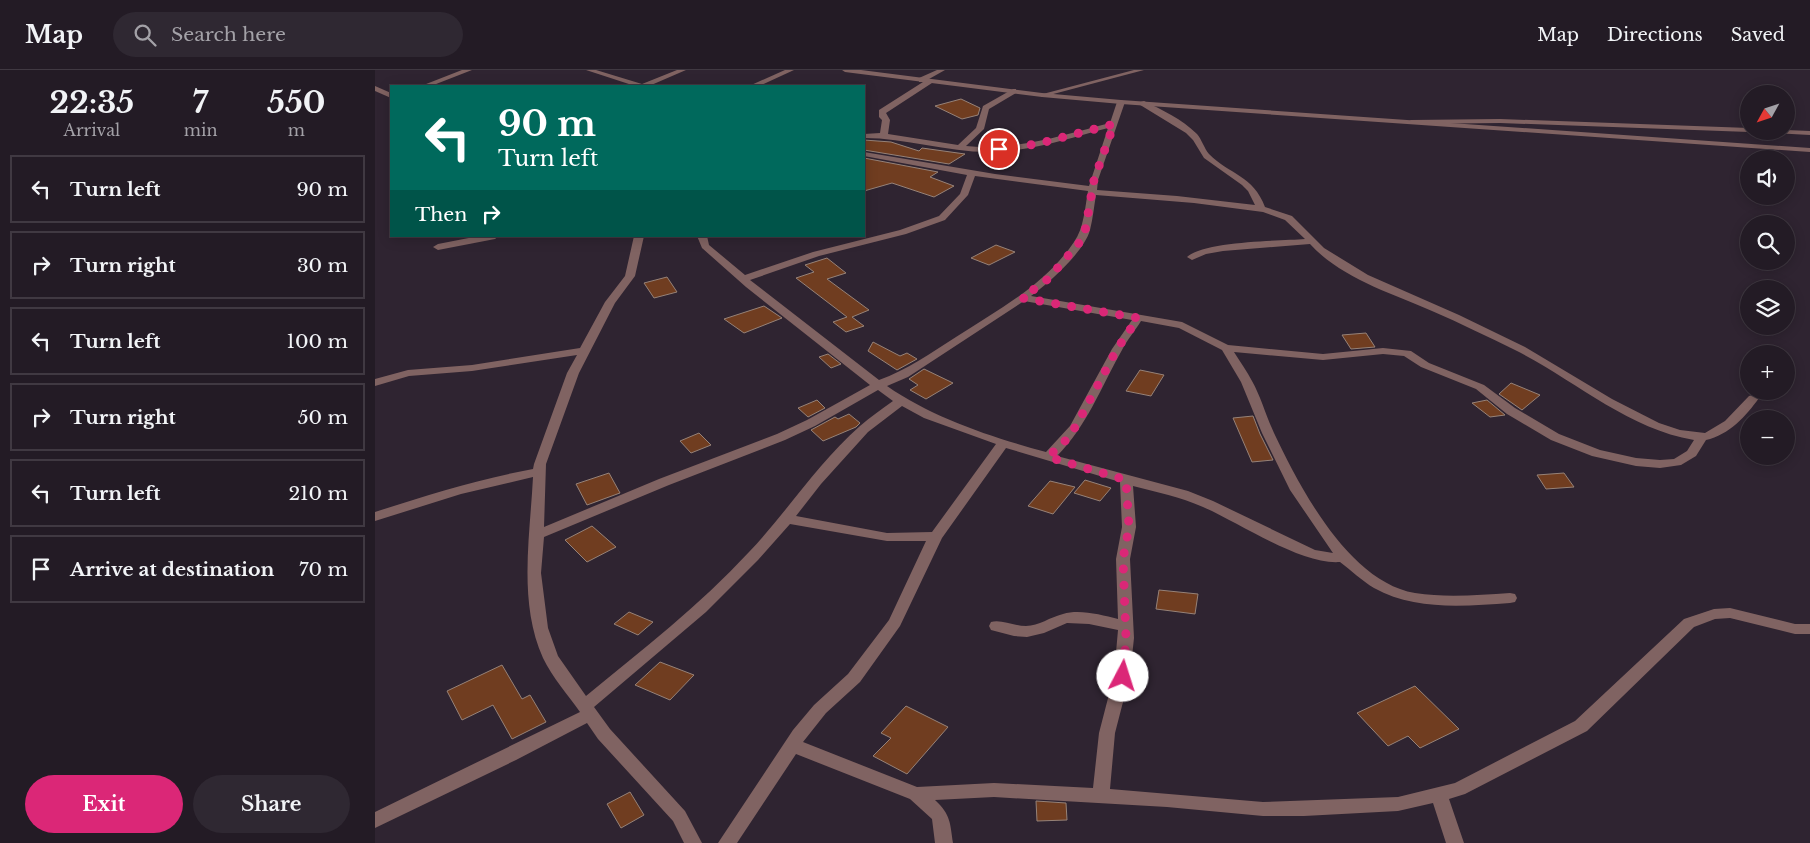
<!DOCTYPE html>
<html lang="en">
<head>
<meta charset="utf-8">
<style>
	:root { --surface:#231b25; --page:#2f2832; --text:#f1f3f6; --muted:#a3a1a7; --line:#403942; --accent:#db2777 }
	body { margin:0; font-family:"Libre Baskerville",serif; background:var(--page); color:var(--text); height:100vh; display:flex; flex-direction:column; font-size:19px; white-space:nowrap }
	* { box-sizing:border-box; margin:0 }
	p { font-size:16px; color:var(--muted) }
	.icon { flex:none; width:28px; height:28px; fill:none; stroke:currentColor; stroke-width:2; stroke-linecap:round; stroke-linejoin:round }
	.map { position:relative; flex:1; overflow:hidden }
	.side { display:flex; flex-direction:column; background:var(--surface); width:375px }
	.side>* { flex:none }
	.top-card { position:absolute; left:15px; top:15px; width:475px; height:152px; border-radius:0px; box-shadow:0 2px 12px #0003,0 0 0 1px var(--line); background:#00695c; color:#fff; overflow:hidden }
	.needle { width:32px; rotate:230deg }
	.tools { position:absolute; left:1365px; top:15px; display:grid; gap:10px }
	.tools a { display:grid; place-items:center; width:55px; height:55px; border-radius:50%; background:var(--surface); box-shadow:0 2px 12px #0003,0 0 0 1px var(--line); font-size:25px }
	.pin { position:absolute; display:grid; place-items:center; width:42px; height:42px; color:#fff; margin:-21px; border:2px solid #fff; border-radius:50%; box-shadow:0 1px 5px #0007 }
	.me { position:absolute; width:55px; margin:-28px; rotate:5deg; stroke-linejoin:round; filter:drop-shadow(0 0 4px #0008) }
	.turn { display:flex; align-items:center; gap:18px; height:105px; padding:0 25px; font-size:22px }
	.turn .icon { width:65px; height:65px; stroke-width:2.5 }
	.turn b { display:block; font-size:35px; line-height:42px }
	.then { display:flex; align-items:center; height:48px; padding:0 25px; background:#0003; gap:10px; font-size:19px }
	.eta { display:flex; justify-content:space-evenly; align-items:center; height:85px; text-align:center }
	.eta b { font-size:30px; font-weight:700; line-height:35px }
	.button { display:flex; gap:10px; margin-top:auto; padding:10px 25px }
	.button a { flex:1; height:58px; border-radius:30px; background:var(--accent); color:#fff; font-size:20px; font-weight:700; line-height:58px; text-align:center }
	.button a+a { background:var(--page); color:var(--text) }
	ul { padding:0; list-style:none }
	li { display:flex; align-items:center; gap:15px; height:68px; margin:0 10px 8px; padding:0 15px; border:2px solid var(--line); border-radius:0px }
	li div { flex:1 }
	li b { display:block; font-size:19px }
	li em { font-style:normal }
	header { display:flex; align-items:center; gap:30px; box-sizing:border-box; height:70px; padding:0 25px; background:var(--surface); border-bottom:1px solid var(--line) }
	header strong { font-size:24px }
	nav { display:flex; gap:28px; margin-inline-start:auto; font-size:18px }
	.search { width:350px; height:45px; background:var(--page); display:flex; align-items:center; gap:12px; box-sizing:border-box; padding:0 18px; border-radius:28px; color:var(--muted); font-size:19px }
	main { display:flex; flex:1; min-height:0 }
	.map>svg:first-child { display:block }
	.building { fill:#703d20; stroke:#968278 }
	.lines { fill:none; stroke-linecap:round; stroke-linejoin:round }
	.service { fill:#806362; fill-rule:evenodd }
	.minor { fill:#806362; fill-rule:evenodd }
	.tertiary { fill:#806362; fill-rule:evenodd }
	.route { stroke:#db2777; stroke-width:9; stroke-dasharray:0 16.2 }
</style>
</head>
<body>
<header>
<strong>Map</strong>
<div class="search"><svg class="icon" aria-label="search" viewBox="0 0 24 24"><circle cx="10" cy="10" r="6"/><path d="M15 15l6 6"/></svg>Search here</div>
<nav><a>Map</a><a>Directions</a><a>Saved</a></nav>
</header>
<main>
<section class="side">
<div class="eta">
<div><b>22:35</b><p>Arrival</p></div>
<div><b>7</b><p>min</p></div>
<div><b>550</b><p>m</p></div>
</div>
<ul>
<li><svg class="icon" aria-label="left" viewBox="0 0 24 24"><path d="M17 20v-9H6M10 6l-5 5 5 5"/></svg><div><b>Turn left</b></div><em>90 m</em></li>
<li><svg class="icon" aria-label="right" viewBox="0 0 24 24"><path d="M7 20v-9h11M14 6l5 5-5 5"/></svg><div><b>Turn right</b></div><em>30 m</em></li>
<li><svg class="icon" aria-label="left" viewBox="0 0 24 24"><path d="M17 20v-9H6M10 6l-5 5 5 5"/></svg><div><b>Turn left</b></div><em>100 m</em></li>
<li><svg class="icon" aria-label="right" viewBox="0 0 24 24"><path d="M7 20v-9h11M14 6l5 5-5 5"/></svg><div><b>Turn right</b></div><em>50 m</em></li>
<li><svg class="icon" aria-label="left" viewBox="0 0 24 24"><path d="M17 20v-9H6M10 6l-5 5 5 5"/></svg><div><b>Turn left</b></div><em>210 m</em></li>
<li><svg class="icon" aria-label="arrive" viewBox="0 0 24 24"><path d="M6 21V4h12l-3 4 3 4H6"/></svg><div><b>Arrive at destination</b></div><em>70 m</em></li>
</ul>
<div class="button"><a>Exit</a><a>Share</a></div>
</section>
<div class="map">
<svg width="1435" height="773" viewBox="0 0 1435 773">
	<rect width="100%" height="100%" fill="#2f2431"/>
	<!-- building -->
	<g class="building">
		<path d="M586 29 605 38 603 45 587 49 560 36Z"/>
		<path d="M489 70 516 72 544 81 547 78 590 84 574 94 489 80Z"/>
		<path d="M489 88 563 102 555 107 579 116 559 127 517 113 489 121Z"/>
		<path d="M621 175 640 182 614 195 596 188Z"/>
		<path d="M452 188 471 203 452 209 494 240 477 247 489 256 471 262 458 252 472 247 421 208 439 202 430 195Z"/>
		<path d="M292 207 302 222 279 228 269 213Z"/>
		<path d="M389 236 407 248 369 263 349 249Z"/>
		<path d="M991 263 1000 277 976 279 967 265Z"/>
		<path d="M498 272 525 286 532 283 542 289 522 300 493 281Z"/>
		<path d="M453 284 466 294 456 298 444 287Z"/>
		<path d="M549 299 578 313 551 329 535 320 543 315 534 309Z"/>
		<path d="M765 300 789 305 776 326 751 321Z"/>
		<path d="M1136 313 1165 325 1147 340 1124 324Z"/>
		<path d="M442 330 450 338 433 347 423 338Z"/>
		<path d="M1112 330 1130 345 1115 347 1097 333Z"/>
		<path d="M474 344 485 353 481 357 448 371 436 360 460 347 463 349Z"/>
		<path d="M878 346 885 364 898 390 877 392 858 348Z"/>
		<path d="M324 363 336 375 316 383 305 371Z"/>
		<path d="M234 403 245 423 212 435 201 414Z"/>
		<path d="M1189 403 1199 417 1171 419 1162 405Z"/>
		<path d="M710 410 736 418 725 431 699 423Z"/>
		<path d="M675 411 700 417 678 444 653 436Z"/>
		<path d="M217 456 241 477 212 492 190 470Z"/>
		<path d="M784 520 823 524 820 544 781 539Z"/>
		<path d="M254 542 278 552 263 565 239 554Z"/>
		<path d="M285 592 319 605 295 630 260 615Z"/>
		<path d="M127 595 147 629 155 625 171 652 137 669 118 635 87 650 72 621Z"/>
		<path d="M1040 616 1084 659 1045 678 1033 666 1013 676 982 643Z"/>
		<path d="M531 636 573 657 532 704 498 686 516 668 506 663Z"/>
		<path d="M255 722 269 745 246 758 232 734Z"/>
		<path d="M661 731 691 733 692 750 662 751Z"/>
	</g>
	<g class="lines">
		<!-- service -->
		<g class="service">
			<path d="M759 0H769L667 27 664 25Z"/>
			<path d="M1125 49 1374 58V61H1376L1374 62 1125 53 1036 54 1033 52 1036 50Z"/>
			<path d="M1411 60 1435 61V65L1397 63 1394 61H1411Z"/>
		</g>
		<!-- minor -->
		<g class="minor">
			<path d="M87 0H97L56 16H46Z"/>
			<path d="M211 0H221L267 14 302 0H311L274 16H260Z"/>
			<path d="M410 0H419L384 16H374Z"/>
			<path d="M562 0H570L554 9 558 11 557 13 511 43 515 50 513 64 583 75 601 58 608 36 638 19H641V23L614 39 609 59 591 76C641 81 688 65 735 53L742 32 746 30 750 32 723 110 722 120 802 126 880 135 873 121 867 115 829 88 818 70 811 63 762 33 769 31C787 40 807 49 822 64 827 70 829 78 834 84 855 105 878 105 890 137L917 146 949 178 993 205 1084 245 1150 277 1237 329 1284 353 1305 360 1330 363 1350 351 1374 326 1378 325 1384 328C1371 346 1354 365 1331 370L1321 386 1306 395 1285 398 1261 396 1217 386 1176 370 1132 344 1101 319 1046 297 1029 286 1008 284 948 290 859 282C865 292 872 301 877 311 886 327 891 346 899 363 925 418 974 512 1040 523 1071 528 1104 525 1135 523L1140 524 1142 528 1140 532 1135 533C1090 536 1040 541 999 518 987 511 976 500 965 492 926 495 865 453 828 437 805 427 782 422 758 416L761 457 755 489 759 568 755 605 740 663 735 719 888 732 1023 727 1080 713 1200 651 1309 549 1339 539 1355 538 1420 554H1435V564H1420L1355 548 1340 549 1319 557 1212 661 1090 724 1074 729 1089 773H1071L1058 733 1023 741 929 746H888L792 737 619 727 560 730C576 745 575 753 578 773H560L557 749 535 729 421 684 362 773H343L418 660 439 635 473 604 514 550 551 471H512L415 454 383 490 331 542 219 637 235 659 310 741 327 773H309L298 751 223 669 212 653 141 690 0 758V742L205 642C193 625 177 607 168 588 143 532 155 467 158 407L86 424 0 451V442C52 425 104 409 158 399L159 394 192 303 202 285 97 301 34 306 0 316V309L33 300 97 295 205 278 230 232 250 206 259 166H269L260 206 240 233 204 303 171 394 169 457 284 409 402 364 432 350 495 315 371 217 327 178 322 166H332L334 175 370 205 438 182 525 160 564 146 585 124 592 105 489 86V82L620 104 714 116 733 58C695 68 657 81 618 82 574 83 532 68 489 68V64L505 63 507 50 504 47V40L548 12H544V8ZM600 106 713 121C710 137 709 158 699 172 670 215 623 240 581 267 556 283 532 300 504 310L375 210 444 186 531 164 570 150 593 125ZM721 125 819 133 888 142 910 150 930 169C905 171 829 171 812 187L817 190 831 184 848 181 935 174C966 208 1016 223 1057 241 1085 253 1113 267 1140 280 1200 310 1251 358 1319 370L1312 381 1299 389 1285 390 1261 388 1225 380 1184 364 1140 338 1109 315 1054 293 1036 281 1008 278 948 284 853 275 807 252 656 226C674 213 709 182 715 160 718 148 719 136 721 125ZM649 231 757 250 737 279 695 356 671 382C616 367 558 348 512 316L533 307ZM766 251 804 258 847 280 866 312 887 363 915 420 958 483 940 480 838 431 813 421 682 386C712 356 726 317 747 280 752 270 760 261 766 251ZM503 320 518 331C507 339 495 347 485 356 443 393 412 442 374 482 325 535 267 580 211 626L183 586 173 558 166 503 169 467 294 415 410 370 440 356ZM527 336 549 348 621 374 557 462 512 463 421 446 446 414 493 362ZM631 378 745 412 747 457 741 489 743 549C726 545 705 539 688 544 675 547 664 556 651 556 639 556 626 549 616 552L614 556 616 560 639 566 652 567 669 563 692 553 714 554 743 560 739 605 724 663 718 718 619 713 542 717 428 672 451 643 485 612 525 556 567 468Z"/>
			<path d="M0 16 16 23V28L0 21Z"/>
			<path d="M104 166H124L120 169 63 180 58 177 63 174Z"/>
		</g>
		<!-- tertiary -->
		<path class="tertiary" d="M467 0H486L667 23 746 30 1435 78V82L746 34 667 27 470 2Z"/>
	</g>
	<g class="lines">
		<!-- route -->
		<path class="route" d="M624 79 662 74 739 54 719 110 710 161 704 173 673 209 647 228 763 248 742 279 701 356 691 370 673 387 751 410 754 457 748 489 751 568 748 606"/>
	</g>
</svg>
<div class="tools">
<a><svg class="needle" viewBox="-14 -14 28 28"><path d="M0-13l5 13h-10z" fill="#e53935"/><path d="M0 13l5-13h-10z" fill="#a3a1a7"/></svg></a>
<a><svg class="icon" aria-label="sound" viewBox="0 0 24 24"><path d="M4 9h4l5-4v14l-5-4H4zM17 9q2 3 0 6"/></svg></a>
<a><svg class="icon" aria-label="search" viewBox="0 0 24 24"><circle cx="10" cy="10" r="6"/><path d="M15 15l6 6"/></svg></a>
<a><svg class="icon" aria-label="layers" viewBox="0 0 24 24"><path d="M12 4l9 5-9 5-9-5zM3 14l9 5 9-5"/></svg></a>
<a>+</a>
<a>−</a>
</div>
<div class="pin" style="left:624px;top:79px;background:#d93025"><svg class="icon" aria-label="arrive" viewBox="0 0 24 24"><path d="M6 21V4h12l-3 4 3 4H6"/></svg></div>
<svg class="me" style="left:748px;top:606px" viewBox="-20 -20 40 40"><circle r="19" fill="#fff"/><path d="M0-13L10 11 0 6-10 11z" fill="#db2777"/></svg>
<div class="top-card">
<div class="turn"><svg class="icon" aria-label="left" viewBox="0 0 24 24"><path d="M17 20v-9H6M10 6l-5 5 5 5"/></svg><div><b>90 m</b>Turn left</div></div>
<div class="then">Then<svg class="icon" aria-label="right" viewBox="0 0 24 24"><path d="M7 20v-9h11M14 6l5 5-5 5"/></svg></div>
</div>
</div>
</main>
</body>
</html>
